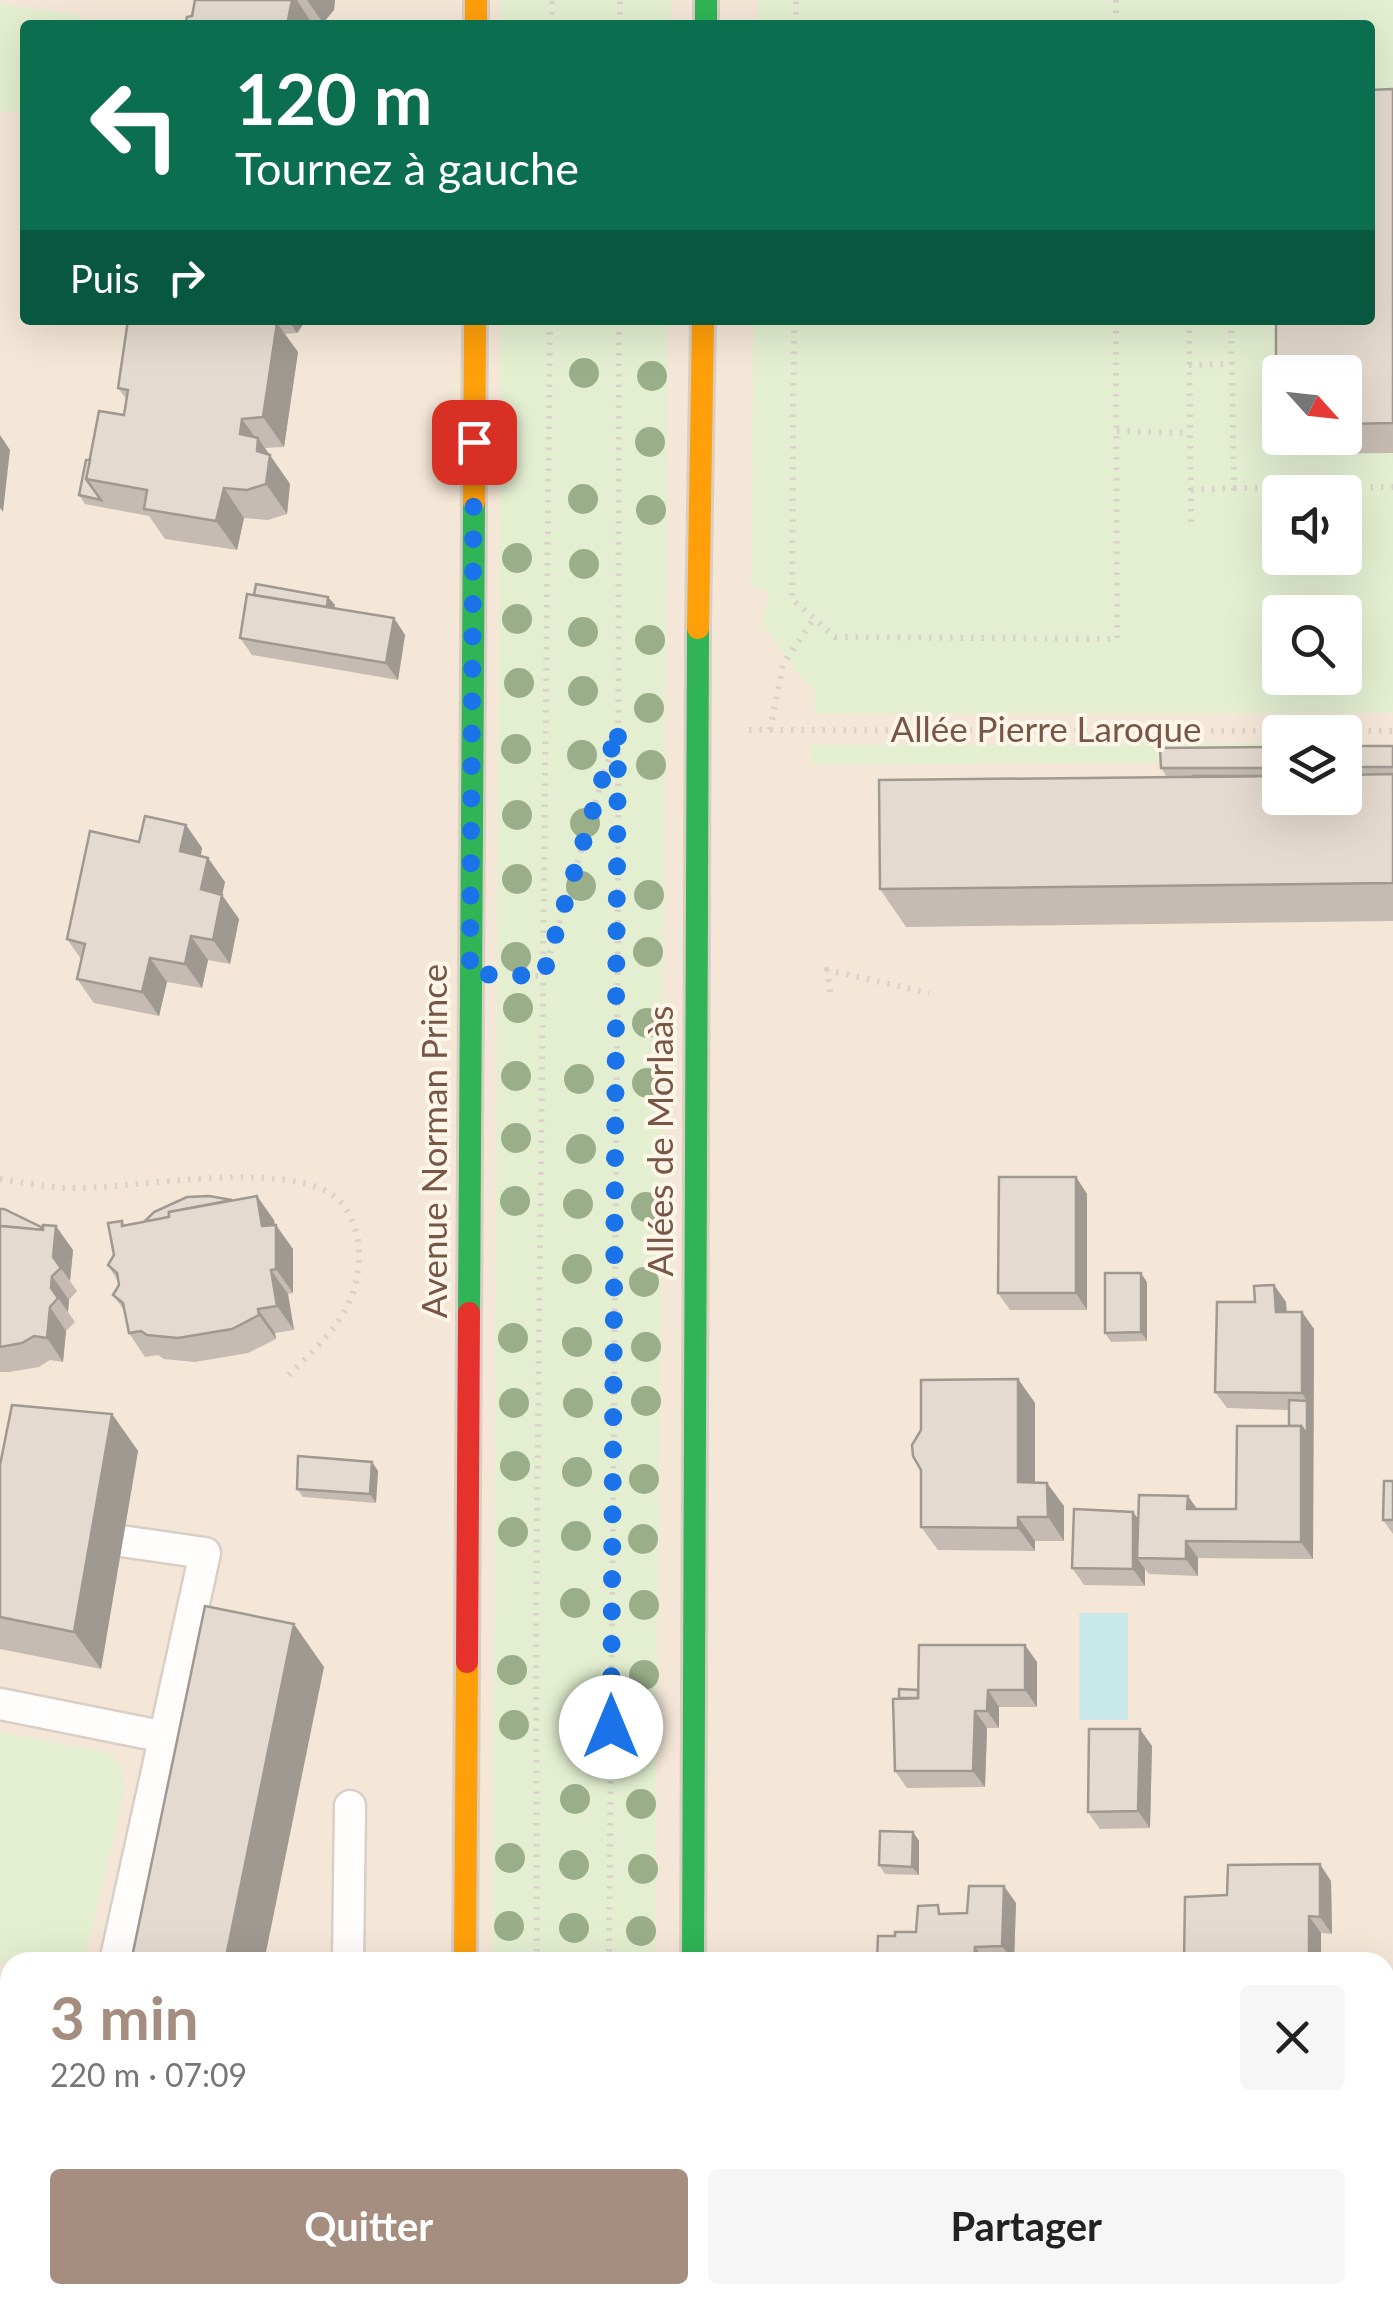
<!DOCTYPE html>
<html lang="fr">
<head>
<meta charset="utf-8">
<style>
	:root { --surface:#fff; --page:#f6f6f6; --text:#222; --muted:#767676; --accent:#a58d7f }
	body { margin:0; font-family:Lato,sans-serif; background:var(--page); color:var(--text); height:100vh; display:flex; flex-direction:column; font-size:38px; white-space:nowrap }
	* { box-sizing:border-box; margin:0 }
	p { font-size:32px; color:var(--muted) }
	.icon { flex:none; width:55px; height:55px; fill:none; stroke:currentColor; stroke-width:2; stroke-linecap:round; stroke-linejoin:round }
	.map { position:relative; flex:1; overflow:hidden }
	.drawer { position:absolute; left:0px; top:1952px; width:1395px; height:352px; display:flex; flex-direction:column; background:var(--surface); border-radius:30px 30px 0 0; box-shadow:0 10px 40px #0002 }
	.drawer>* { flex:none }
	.banner { position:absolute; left:20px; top:20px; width:1355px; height:305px; border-radius:10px; box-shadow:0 10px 40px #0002; background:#0b6e4f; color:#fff; overflow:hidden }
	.needle { width:65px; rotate:117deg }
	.buttons { position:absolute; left:1262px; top:355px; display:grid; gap:20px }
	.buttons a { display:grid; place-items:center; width:100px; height:100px; border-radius:10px; background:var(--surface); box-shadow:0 10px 40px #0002; font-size:50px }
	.pin { position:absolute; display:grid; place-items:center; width:85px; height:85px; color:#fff; margin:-42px; border-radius:20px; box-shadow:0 5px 15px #0006 }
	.me { position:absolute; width:110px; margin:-55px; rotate:0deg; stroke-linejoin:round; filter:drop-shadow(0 0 8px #0008) }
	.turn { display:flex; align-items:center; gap:35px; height:210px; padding:0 50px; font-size:45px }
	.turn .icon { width:130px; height:130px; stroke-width:2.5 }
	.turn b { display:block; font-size:70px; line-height:85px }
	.then { display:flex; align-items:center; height:95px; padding:0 50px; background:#0003; gap:20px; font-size:38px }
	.round { display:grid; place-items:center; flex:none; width:105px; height:105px; border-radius:10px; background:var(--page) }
	.head { display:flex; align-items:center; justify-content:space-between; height:170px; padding:0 50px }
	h1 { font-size:60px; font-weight:700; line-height:75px; color:var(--accent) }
	.button { display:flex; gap:20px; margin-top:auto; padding:20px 50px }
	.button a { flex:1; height:115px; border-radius:10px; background:var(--accent); color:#fff; font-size:40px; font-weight:700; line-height:115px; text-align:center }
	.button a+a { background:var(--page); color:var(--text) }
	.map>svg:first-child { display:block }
	.residential { fill:#f4e7d8; fill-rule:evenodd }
	.green { fill:#e4efd1; fill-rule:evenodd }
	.water { fill:#c9e8e9 }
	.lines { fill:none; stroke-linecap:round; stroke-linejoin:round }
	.lane-casing { stroke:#d9cfc6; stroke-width:35 }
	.street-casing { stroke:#d9cfc6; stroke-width:60 }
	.fast-casing { stroke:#d9cec4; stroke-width:28 }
	.slow-casing { stroke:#d9cec4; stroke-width:28 }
	.jam-casing { stroke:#d9cec4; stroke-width:28 }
	.path { stroke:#dbd1cb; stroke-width:6; stroke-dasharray:2.5 8; stroke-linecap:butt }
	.lane { stroke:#fefdfc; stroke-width:30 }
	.street { stroke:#fefdfc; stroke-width:55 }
	.fast { stroke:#30b455; stroke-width:22 }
	.slow { stroke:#ff9f0a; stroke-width:22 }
	.jam { stroke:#e5322d; stroke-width:22 }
	.tree { fill:#9aaf89 }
	.wall { fill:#c5bbb2 }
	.shaded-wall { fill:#a09991 }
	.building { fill:#e5dacf; stroke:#a09991; stroke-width:2.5 }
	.route { stroke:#1a73e8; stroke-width:18; stroke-dasharray:0 32.4 }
	.labels { text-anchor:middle; stroke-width:8; stroke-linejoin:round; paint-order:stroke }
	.street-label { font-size:35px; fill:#785746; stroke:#fff6ea }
</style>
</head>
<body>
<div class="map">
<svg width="1393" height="2304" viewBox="0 0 1393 2304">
	<rect width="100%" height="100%" fill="#f8f2e8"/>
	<!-- residential -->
	<path class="residential" d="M0 0H1393V2304H0ZM25 25H1370V320H25ZM1280 372H1345V438H1280ZM1280 492H1345V558H1280ZM1280 612H1345V678H1280ZM1280 732H1345V798H1280ZM10 1962H1385V2295H10Z"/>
	<!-- green -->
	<g class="green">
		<rect x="501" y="0" width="170" height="25"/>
		<path d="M758 0H1393V713L815 714 814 688 799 675 763 625 769 593 751 585 754 320H1370V25H757ZM1280 372H1345V438H1280ZM1280 492H1345V558H1280ZM1280 612H1345V678H1280Z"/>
		<path d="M0 4 81 15 80 25H25V114L0 111Z"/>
		<path d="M500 320H668L655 1962H493Z"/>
		<path d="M1280 743V762L811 765V745Z"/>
		<path d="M0 1732 110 1753 121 1768 125 1789 84 1962 0 1963Z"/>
		<rect x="491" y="2295" width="161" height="9"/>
	</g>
	<!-- water -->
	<rect class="water" x="1079" y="1613" width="49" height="107"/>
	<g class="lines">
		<defs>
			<g id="lane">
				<path d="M0 1704 165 1737"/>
				<path d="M115 1962 205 1553 121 1541"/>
				<path d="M348 1962 350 1806"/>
				<path d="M0 1997 10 1999"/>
				<path d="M0 2158 10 2160"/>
			</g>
			<path id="street" d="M1385 2121H1393"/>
			<g id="fast">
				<path d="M706 0V25"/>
				<path d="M469 1313 474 502"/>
				<path d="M693 1962 698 628"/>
				<path d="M689 2295V2304"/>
			</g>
			<g id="slow">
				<path d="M476 0V25"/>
				<path d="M474 502 475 320"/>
				<path d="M698 628 703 320"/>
				<path d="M465 1962 467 1662"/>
				<path d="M463 2295V2304"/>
			</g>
			<path id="jam" d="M467 1662 469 1313"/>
		</defs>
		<!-- lane casing -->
		<use href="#lane" class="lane-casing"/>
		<!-- street casing -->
		<use href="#street" class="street-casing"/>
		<!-- fast casing -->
		<use href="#fast" class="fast-casing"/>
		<!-- slow casing -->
		<use href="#slow" class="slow-casing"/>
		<!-- jam casing -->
		<use href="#jam" class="jam-casing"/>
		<!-- path -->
		<g class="path">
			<path d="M1116 0V25"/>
			<path d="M552 25V0"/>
			<path d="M620 25V0"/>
			<path d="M796 25V0"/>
			<path d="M794 320 792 599 835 637 1117 639 1116 320"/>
			<path d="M1189 320 1191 522"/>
			<path d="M1231 320 1234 488 1393 487"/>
			<path d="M1189 365 1231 364"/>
			<path d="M1117 431 1190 433"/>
			<path d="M1191 490 1234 488"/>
			<path d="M749 730 1393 731"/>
			<path d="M770 730 783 664 814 619"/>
			<path d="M525 976H543L615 738"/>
			<path d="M830 992 827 970 929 993"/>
			<path d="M0 1179C22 1182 46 1187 68 1188 133 1190 291 1156 339 1200 348 1208 356 1228 358 1240 365 1308 327 1336 283 1381"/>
			<path d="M537 1962 536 1624 550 320"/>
			<path d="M609 1962 618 941 619 320"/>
			<path d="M537 2304V2295"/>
			<path d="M605 2304 606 2295"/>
		</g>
		<!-- lane -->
		<use href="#lane" class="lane"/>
		<!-- street -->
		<use href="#street" class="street"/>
		<!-- fast -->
		<use href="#fast" class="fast"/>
		<!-- slow -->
		<use href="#slow" class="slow"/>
		<!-- jam -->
		<use href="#jam" class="jam"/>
	</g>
	<!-- trees -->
	<g class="tree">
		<circle cx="584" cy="373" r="15"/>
		<circle cx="652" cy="376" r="15"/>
		<circle cx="650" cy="442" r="15"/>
		<circle cx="583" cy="499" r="15"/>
		<circle cx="651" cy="510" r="15"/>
		<circle cx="517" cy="558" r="15"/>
		<circle cx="584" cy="564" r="15"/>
		<circle cx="517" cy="619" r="15"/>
		<circle cx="583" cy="632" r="15"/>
		<circle cx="650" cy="640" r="15"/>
		<circle cx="519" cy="683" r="15"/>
		<circle cx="583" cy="691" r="15"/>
		<circle cx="649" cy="708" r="15"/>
		<circle cx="516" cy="749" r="15"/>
		<circle cx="582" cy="755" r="15"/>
		<circle cx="651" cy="765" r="15"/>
		<circle cx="517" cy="815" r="15"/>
		<circle cx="585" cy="823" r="15"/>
		<circle cx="517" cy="879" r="15"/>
		<circle cx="581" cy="886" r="15"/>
		<circle cx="649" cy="895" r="15"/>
		<circle cx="648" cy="952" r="15"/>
		<circle cx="516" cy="957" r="15"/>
		<circle cx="518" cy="1008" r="15"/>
		<circle cx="647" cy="1023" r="15"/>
		<circle cx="516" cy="1076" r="15"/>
		<circle cx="579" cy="1079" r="15"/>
		<circle cx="647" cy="1083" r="15"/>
		<circle cx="516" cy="1138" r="15"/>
		<circle cx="581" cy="1149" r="15"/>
		<circle cx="515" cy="1201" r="15"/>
		<circle cx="578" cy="1204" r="15"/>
		<circle cx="646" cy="1207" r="15"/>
		<circle cx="577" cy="1269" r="15"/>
		<circle cx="644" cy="1282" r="15"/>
		<circle cx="513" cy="1338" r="15"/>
		<circle cx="577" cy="1342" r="15"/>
		<circle cx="646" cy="1347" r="15"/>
		<circle cx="646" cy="1401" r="15"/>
		<circle cx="514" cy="1403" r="15"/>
		<circle cx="578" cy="1403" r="15"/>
		<circle cx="515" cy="1466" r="15"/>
		<circle cx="577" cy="1472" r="15"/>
		<circle cx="644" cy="1479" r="15"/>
		<circle cx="513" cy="1532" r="15"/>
		<circle cx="576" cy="1536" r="15"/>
		<circle cx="643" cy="1539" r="15"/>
		<circle cx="575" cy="1603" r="15"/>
		<circle cx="644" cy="1605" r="15"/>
		<circle cx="512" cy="1670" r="15"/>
		<circle cx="644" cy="1675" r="15"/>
		<circle cx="514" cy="1725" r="15"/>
		<circle cx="575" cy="1732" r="15"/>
		<circle cx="640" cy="1744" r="15"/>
		<circle cx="575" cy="1799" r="15"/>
		<circle cx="641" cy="1804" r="15"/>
		<circle cx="510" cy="1858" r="15"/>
		<circle cx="574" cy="1865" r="15"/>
		<circle cx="643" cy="1869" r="15"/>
		<circle cx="509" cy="1926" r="15"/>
		<circle cx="574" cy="1928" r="15"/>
		<circle cx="641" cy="1931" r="15"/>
	</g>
	<!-- wall -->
	<g class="wall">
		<path d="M195 0H335L334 10 323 23 314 24 313 25H185L192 16Z"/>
		<path d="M1393 89V453L1296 454 1285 438H1345V372H1280V430L1276 424V320H1370V90Z"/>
		<path d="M128 320H316V323H304L297 333 284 334 298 352 284 447 265 448 290 484 287 514 268 520 244 518 237 550 165 539 149 516 85 504 79 495 90 460 124 415 127 400 118 388Z"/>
		<path d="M254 595 328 597 335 605 334 609 394 618 405 635 398 680 252 655 240 638Z"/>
		<path d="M1345 746H1393V921L906 927 880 889 1167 777 1161 768 1280 747V798H1345Z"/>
		<path d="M186 825 202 848 201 856 208 858 225 882 222 895 239 919 230 964 208 960 202 988 167 982 159 1016 94 1003 77 979 81 959 67 939 139 842Z"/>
		<path d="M1076 1177 1087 1194V1310H1010L998 1293Z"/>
		<path d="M0 1209 73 1250 70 1281 77 1291 69 1300 68 1312 75 1322 66 1331 63 1362 50 1360 39 1367 9 1372H0Z"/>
		<path d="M274 1220 275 1225 293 1249V1293L288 1294 294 1330 275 1333 276 1339 248 1353 195 1362 164 1359 158 1355 145 1357 129 1333 125 1312 113 1295 119 1285 118 1281 108 1265 114 1255 122 1221 125 1225Z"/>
		<path d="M1147 1282V1341L1111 1342 1105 1333Z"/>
		<path d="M1274 1285 1286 1302 1287 1312H1302L1314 1329 1313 1559 1198 1558V1576L1149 1574 1145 1569V1586L1084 1585 1072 1568 1133 1512 1138 1519 1197 1509H1236L1289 1426V1410L1227 1408 1215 1392 1255 1302Z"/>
		<path d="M1018 1379 1035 1403V1482L1064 1506V1541H1035V1551L938 1550 921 1527V1470Z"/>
		<path d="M112 1414 138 1451 101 1669 0 1649V1465Z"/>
		<path d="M372 1462 378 1471 376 1503 303 1497 297 1489Z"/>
		<path d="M1393 1481V1534L1383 1520Z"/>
		<path d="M1037 1662V1707H999V1728H987L985 1787 907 1788 895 1771 899 1698 918 1690Z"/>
		<path d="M1152 1746 1150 1828 1100 1829 1088 1812Z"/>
		<path d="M913 1832 919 1841V1875L885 1874 879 1865Z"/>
		<path d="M1331 1881 1332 1934 1321 1933 1227 1895Z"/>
		<path d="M1016 1903 1014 1962H877L895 1936 916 1932 945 1914 967 1913Z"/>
		<rect x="1385" y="2213" width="8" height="77"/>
		<path d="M837 2295H1019V2304H907V2298L839 2297Z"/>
		<rect x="1171" y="2295" width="133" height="9"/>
		<path d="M1317 2295H1333V2302H1321Z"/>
	</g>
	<!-- shaded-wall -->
	<g class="shaded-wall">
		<path d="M292 0H297L313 25H287Z"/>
		<path d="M307 0H335L334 10 323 23Z"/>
		<path d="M261 320H274L276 324 277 323 298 352 284 447 263 417Z"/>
		<path d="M288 320H303L304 323 297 333Z"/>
		<path d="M242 419 258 441V438L290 484 287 514 266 484 240 434Z"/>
		<path d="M0 435 10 450 3 512 0 508Z"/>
		<path d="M224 488 244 518 237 550 216 521Z"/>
		<path d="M328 597 335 605 332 622 326 614Z"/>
		<path d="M394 618 405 635 398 680 386 663Z"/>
		<path d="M186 825 202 848 197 875 180 851Z"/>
		<path d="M208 858 225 882 218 913 201 889Z"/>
		<path d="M222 895 239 919 230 964 213 940Z"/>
		<path d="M191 936 208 960 202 988 185 964Z"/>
		<path d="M150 958 167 982 159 1016 142 992Z"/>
		<path d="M1076 1177 1087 1194V1310L1076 1293Z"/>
		<path d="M257 1196 274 1220 276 1234V1225L293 1249V1293L276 1269 262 1226Z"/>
		<path d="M56 1226 73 1250 70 1281 53 1257Z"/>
		<path d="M271 1270 288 1294 294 1330 277 1306Z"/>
		<path d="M1141 1273 1147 1282V1341L1141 1332Z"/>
		<path d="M52 1276 69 1300 68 1312 51 1288Z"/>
		<path d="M1274 1285 1286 1302 1287 1329 1276 1312Z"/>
		<path d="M50 1307 66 1331 63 1362 47 1338Z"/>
		<path d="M258 1309 275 1333 276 1339 259 1315Z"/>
		<path d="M1302 1312 1314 1329 1313 1559 1301 1542V1426L1307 1401 1302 1393Z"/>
		<path d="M1018 1379 1035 1403V1506L1018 1482Z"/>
		<path d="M112 1414 138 1451 101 1669 74 1632Z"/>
		<path d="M372 1462 378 1471 376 1503 370 1494Z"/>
		<path d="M1047 1483 1064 1506V1541L1048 1517Z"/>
		<path d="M1188 1496 1200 1513 1187 1509Z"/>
		<path d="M1133 1512 1145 1529 1137 1558 1145 1569V1586L1133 1569Z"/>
		<path d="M1018 1517 1035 1541V1551L1018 1528Z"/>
		<path d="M1186 1541 1198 1558V1576L1186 1559Z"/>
		<path d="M294 1624 324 1667 264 1962H225Z"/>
		<path d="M1025 1645 1037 1662V1707L1025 1690Z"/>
		<path d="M988 1690 999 1707V1728L987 1711Z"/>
		<path d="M975 1711 987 1728 985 1787 973 1771Z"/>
		<path d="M1140 1729 1152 1746 1150 1828 1138 1811Z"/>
		<path d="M913 1832 919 1841V1875L912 1867Z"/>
		<path d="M1320 1864 1331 1881 1332 1934 1320 1917Z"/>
		<path d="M1004 1886 1016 1903 1014 1962 1002 1946Z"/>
		<path d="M1309 1916 1321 1933V1962H1309Z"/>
		<path d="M975 1947 986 1962H976L974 1960Z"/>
		<path d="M0 2014 10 2028V2094L4 2124 0 2118Z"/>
		<path d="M45 2295H71L70 2304H43Z"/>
		<rect x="1007" y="2295" width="12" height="9"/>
		<path d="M1292 2295H1304V2304H1298Z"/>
	</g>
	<!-- building -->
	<g class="building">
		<path d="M195 0H292L287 25H185L187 17 192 16Z"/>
		<path d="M1393 89V423L1345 424V372H1280V424H1276V320H1370V90Z"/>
		<path d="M128 320H267L277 323 263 417 242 419 240 434 258 438 257 451 270 455 266 484 247 490 224 488 216 521 144 509 147 490 86 479 99 411 124 415 128 390 118 388Z"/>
		<path d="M86 460H90L86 479 101 500 79 495Z"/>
		<path d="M256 584 328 597 327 607 254 595Z"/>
		<path d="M247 594 394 618 386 663 240 638Z"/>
		<rect x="1345" y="746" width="48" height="21"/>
		<path d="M1280 747V768H1161L1160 748Z"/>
		<path d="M1393 774V883L880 889 879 780 1280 776V798H1345V775Z"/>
		<path d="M1193 776H1258L1193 777Z"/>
		<path d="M145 816 186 825 180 851 208 858 201 889 222 895 213 940 191 936 185 964 150 958 142 992 77 979 85 944 67 939 90 831 139 842Z"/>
		<path d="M999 1177H1076V1293H998Z"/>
		<path d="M209 1196 232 1200 169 1212V1217L144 1222 154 1212 187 1197Z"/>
		<path d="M257 1196 262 1226 276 1225V1269L271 1270 277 1306 258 1309 259 1315 232 1329 178 1338 147 1335 141 1331 129 1333 123 1303 113 1295 119 1285 117 1273 108 1265 114 1255 108 1223 122 1221V1226L169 1217V1212Z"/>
		<path d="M0 1209H4L41 1227 43 1230 0 1226Z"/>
		<path d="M43 1225 56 1226 53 1257 61 1268 52 1276 51 1288 58 1298 50 1307 47 1338 34 1336 22 1343 0 1347V1226L43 1230Z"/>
		<path d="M1105 1273H1141V1332L1105 1333Z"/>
		<path d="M1274 1285 1276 1312H1302V1393L1215 1392 1217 1302H1255L1254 1286Z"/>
		<path d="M1018 1379V1482L1047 1483 1048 1517H1018V1528L921 1527V1470L913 1456 912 1445 921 1430V1380Z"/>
		<path d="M1289 1400 1307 1401V1434L1301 1426H1289Z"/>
		<path d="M12 1405 112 1414 74 1632 0 1617V1465Z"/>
		<path d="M1237 1426H1301V1542L1186 1541V1559L1137 1558 1139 1495 1188 1496 1187 1509H1236Z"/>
		<path d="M298 1456 372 1462 370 1494 297 1489Z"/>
		<path d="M1384 1481H1393V1520H1383Z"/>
		<path d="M1074 1509 1133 1512V1569L1072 1568Z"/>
		<path d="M205 1606 294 1624 225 1962H131Z"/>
		<path d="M919 1645H1025V1690H988L987 1711H975L973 1771H895L893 1699 918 1698Z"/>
		<path d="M899 1689 918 1690V1698H899Z"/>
		<path d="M1089 1729H1140L1138 1811 1088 1812Z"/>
		<path d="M880 1831 913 1832 912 1867 879 1865Z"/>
		<path d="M1320 1864V1917L1309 1916V1962H1184L1185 1897 1227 1895 1228 1865Z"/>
		<path d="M969 1886H1004L1002 1946 975 1947 974 1960 981 1959V1962H877L878 1936H895V1932H916L918 1906 938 1905 939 1914 967 1913Z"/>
		<rect x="1385" y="2213" width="8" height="60"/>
		<path d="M0 2249 10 2251V2295H45L43 2304H0Z"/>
		<rect x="907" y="2295" width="100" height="9"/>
		<path d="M1171 2295H1292V2296L1263 2295 1262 2304H1171Z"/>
	</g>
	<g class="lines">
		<!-- route -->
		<path class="route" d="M474 442 470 974 543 976 618 727 611 1727"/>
	</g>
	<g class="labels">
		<!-- street labels -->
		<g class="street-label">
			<text x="1046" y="742">Allée Pierre Laroque</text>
			<text transform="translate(435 1141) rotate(-90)" y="12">Avenue Norman Prince</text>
			<text transform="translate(661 1141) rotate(-90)" y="12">Allées de Morlaàs</text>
		</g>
	</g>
</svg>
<div class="buttons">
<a><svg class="needle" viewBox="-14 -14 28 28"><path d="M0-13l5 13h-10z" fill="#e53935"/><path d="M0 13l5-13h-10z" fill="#767676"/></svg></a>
<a><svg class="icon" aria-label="sound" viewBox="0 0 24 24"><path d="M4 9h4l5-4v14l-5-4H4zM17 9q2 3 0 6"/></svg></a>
<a><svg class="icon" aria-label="search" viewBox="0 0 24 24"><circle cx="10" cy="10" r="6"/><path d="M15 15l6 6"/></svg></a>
<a><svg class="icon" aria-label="layers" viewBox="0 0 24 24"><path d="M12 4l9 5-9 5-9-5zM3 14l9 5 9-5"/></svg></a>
</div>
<div class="pin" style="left:474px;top:442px;background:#d93025"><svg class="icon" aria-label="arrive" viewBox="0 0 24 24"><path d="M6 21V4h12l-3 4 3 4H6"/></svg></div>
<svg class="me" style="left:611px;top:1727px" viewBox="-20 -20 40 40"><circle r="19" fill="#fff"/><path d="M0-13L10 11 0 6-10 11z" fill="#1a73e8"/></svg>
<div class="banner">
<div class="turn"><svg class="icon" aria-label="left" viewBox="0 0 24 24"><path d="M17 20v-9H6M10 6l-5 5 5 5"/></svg><div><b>120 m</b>Tournez à gauche</div></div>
<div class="then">Puis<svg class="icon" aria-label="right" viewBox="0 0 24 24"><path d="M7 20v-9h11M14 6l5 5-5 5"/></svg></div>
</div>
<section class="drawer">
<div class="head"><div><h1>3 min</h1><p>220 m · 07:09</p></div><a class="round"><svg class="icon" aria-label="close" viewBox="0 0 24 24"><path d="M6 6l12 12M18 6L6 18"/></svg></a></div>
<div class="button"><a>Quitter</a><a>Partager</a></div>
</section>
</div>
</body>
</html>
